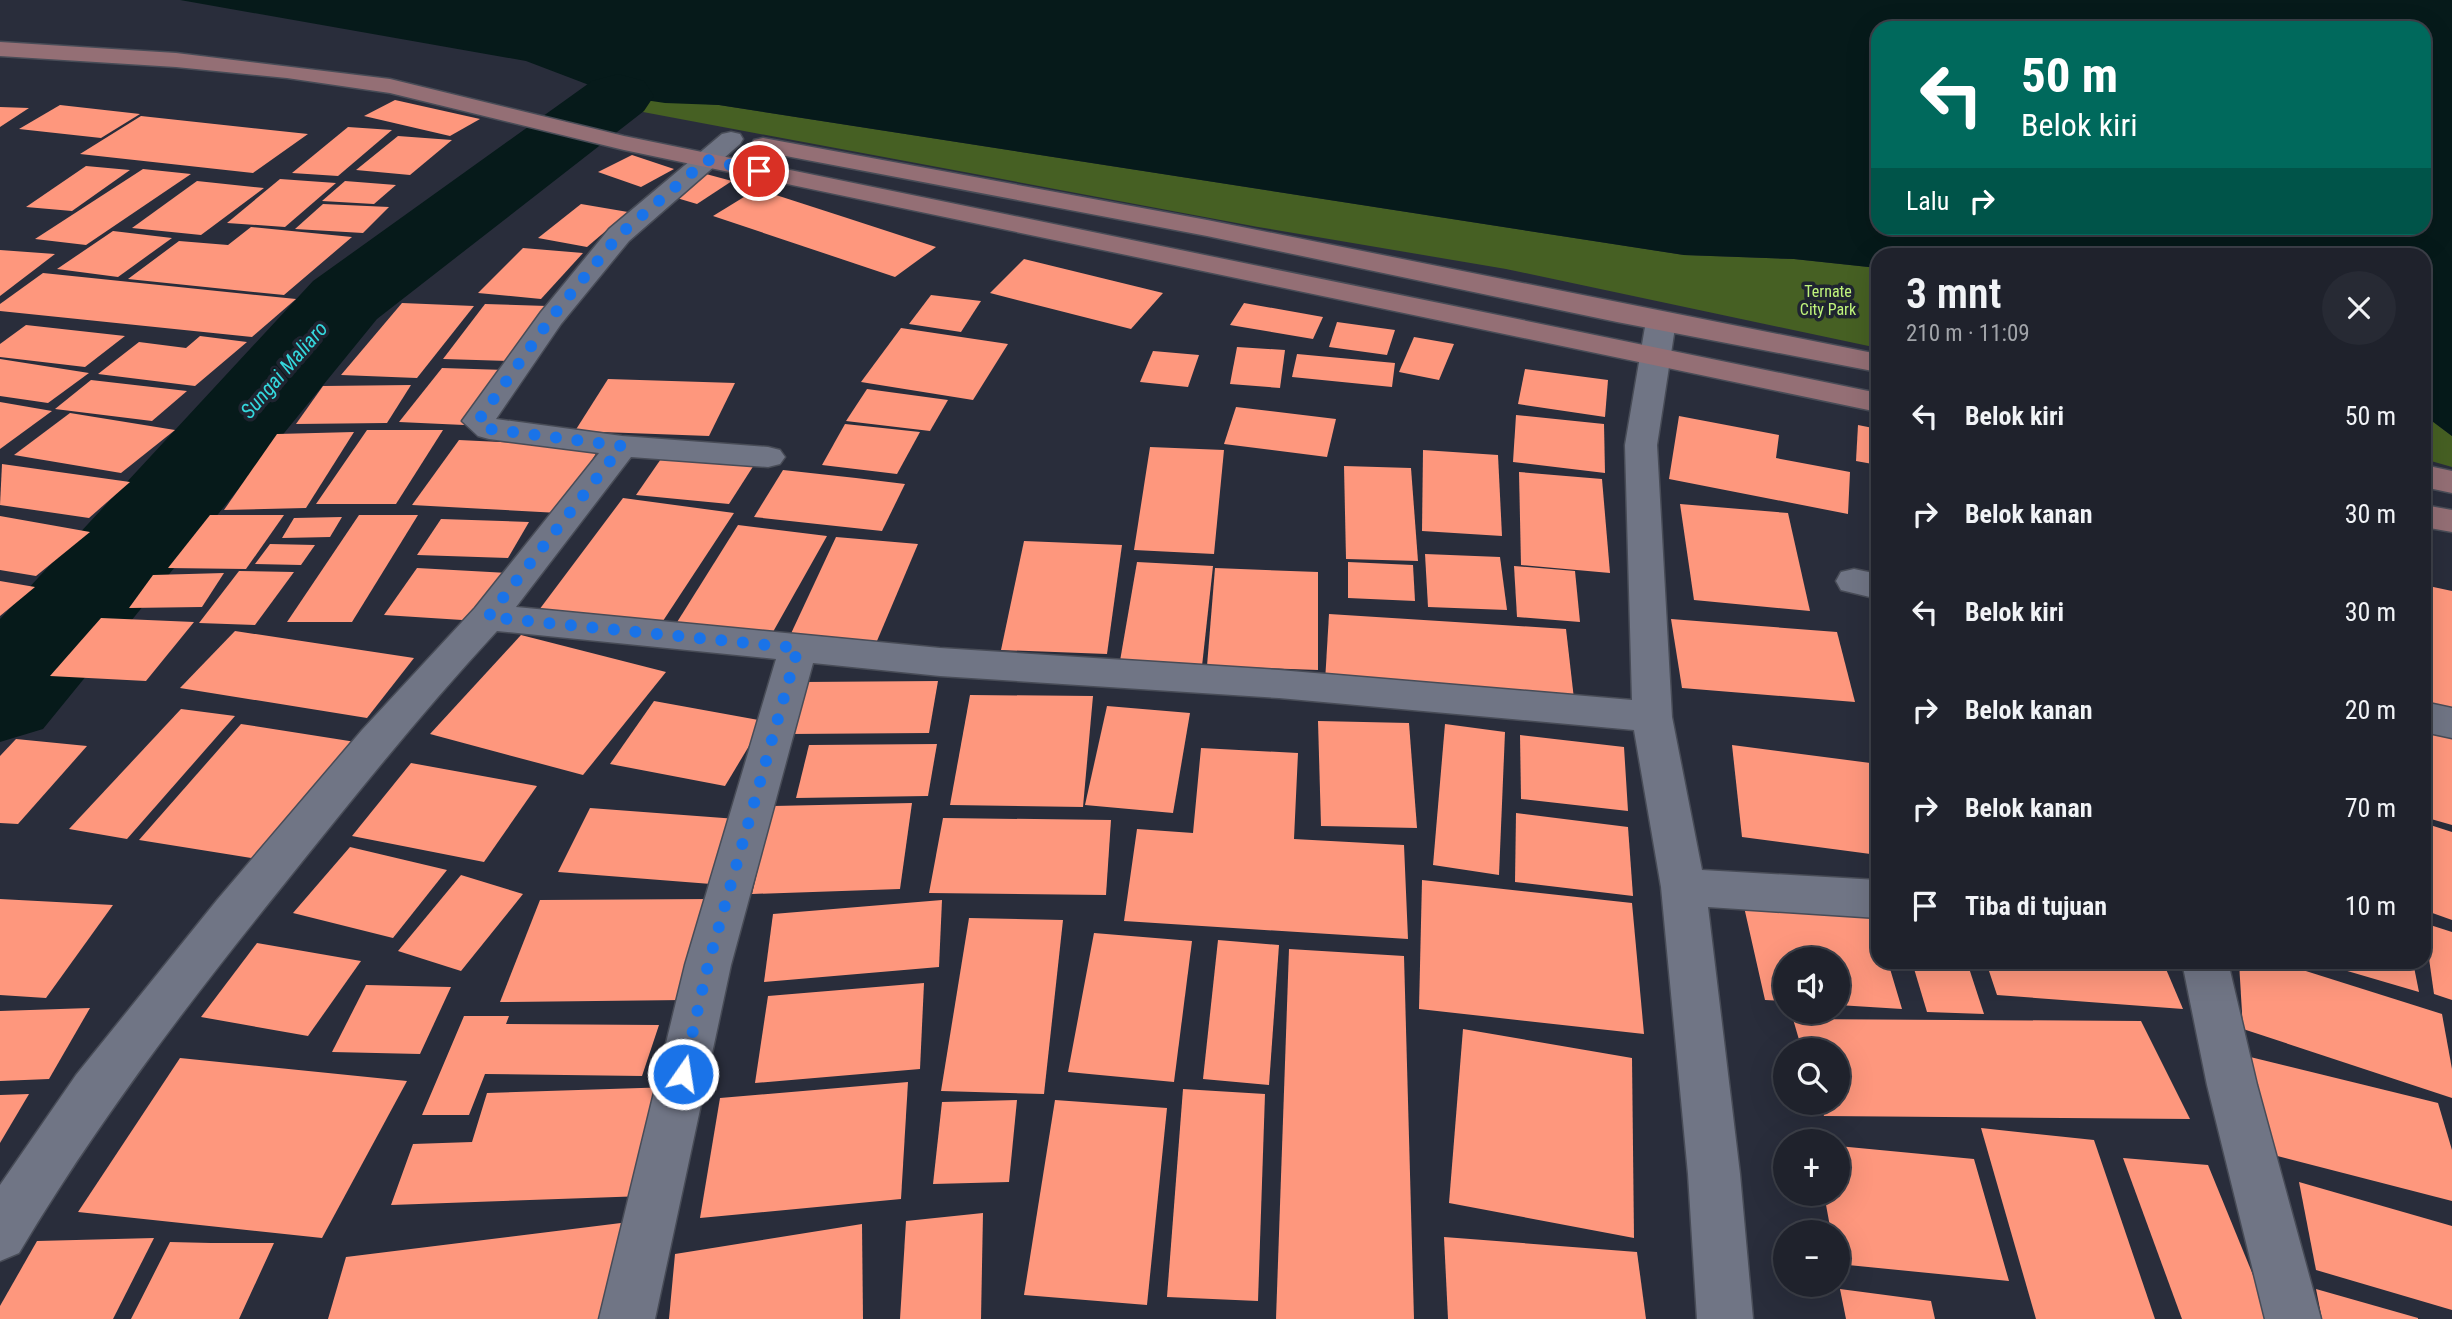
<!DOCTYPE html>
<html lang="id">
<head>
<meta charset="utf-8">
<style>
	:root { --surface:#1f222c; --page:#272a34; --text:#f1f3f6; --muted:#a1a4a9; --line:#3c3f48 }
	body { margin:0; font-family:"Roboto Condensed",sans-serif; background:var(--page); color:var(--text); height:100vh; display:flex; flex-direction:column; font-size:26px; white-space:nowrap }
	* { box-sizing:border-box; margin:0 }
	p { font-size:23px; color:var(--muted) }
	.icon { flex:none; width:38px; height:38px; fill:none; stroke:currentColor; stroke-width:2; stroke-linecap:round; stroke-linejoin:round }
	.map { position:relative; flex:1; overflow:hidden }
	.panel { position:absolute; left:1871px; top:248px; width:560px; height:721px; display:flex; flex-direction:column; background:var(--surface); border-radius:21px; box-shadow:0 7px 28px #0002,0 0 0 2px var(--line) }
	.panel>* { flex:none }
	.guide { position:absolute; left:1871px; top:21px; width:560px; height:214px; border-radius:21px; box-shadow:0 7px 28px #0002,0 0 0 2px var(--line); background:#00695c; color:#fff; overflow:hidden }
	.controls { position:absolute; left:1773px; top:947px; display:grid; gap:14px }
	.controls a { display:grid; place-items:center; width:77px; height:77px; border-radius:50%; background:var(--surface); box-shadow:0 7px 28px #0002,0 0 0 2px var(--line); font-size:35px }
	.pin { position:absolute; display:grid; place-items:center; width:60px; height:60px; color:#fff; margin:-30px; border:4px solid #fff; border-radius:50%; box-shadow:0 2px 7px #0007 }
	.me { position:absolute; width:77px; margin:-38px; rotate:13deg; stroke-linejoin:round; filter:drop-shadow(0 0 5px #0008) }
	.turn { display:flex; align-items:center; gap:24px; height:147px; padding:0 35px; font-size:32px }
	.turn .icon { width:91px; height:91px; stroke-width:2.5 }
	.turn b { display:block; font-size:49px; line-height:60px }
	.then { display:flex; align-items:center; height:66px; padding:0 35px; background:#0003; gap:14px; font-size:26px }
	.round { display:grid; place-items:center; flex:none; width:74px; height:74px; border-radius:37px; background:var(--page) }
	.head { display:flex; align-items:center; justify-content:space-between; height:119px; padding:0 35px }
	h1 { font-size:42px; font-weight:600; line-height:52px }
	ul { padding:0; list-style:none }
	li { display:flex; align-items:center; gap:21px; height:98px; padding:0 35px }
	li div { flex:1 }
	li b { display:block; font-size:26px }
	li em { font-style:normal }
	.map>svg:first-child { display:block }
	.green { fill:#466023 }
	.water { fill:#061a1a; fill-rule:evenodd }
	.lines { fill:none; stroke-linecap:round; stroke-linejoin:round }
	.river { fill:#061a1a; fill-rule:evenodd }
	.building { fill:#fe977d }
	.street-casing { stroke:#484c57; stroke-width:3 }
	.secondary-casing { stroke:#484c57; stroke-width:3 }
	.street { fill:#707585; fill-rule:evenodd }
	.secondary { fill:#946f75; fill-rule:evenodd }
	.route { stroke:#1a73e8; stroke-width:12; stroke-dasharray:0 21.6 }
	.labels { text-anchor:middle; stroke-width:7; stroke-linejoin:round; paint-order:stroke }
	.far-park-label { font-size:16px; fill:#c0f47c; stroke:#1f2430 }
	.water-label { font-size:21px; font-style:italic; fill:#34d8dd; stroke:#1f2430 }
</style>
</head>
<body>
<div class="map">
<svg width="2452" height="1319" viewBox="0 0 2452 1319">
	<rect width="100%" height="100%" fill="#292d3b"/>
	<!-- green -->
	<g class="green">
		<path d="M628 98 719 105 1684 255 1794 259 1878 268V348L1506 269 1258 227 643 112Z"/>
		<path d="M2424 415 2452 436V467L2424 459Z"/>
	</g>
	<!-- water -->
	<path class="water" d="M180 0H2452V436L2424 415V256H1878V268L1794 259 1684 255 719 105 665 103 618 96 526 61ZM1878 28H2424V228H1878Z"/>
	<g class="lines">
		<!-- river -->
		<path class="river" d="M618 74 644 81 654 96 644 111 377 319 43 729 0 742V619L313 281 592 81Z"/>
	</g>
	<!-- building -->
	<g class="building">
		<path d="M395 100 480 119 450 136 364 116Z"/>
		<path d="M60 105 140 114 101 138 19 129Z"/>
		<path d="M0 107 29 108 0 127Z"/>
		<path d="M141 116 308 134 253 173 80 154Z"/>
		<path d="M348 127 392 130 338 176 292 173Z"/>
		<path d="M398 136 452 140 410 175 356 170Z"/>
		<path d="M632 155 674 169 641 187 598 172Z"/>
		<path d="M86 166 130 170 72 211 26 207Z"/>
		<path d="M143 169 191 174 86 245 35 239Z"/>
		<path d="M706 174 732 181 697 204 670 196Z"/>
		<path d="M280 179 336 183 285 227 227 223Z"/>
		<path d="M197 181 264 188 201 235 132 228Z"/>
		<path d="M345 181 396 185 374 204 322 201Z"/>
		<path d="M757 189 844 217 936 247 895 277 713 216Z"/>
		<path d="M323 204 389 207 363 233 295 229Z"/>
		<path d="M581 204 628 212 587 247 538 238Z"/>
		<path d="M251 227 352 237 284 295 128 279 179 241 228 245Z"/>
		<path d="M113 231 172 238 118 277 57 269Z"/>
		<path d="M523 248 583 253 541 299 478 293Z"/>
		<path d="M0 250 55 254 0 296Z"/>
		<path d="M1024 259 1163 293 1131 329 990 293Z"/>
		<path d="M43 273 296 299 252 337 0 311V304Z"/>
		<path d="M931 295 981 301 961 332 909 324Z"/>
		<path d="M402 303 474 306 417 378 341 375Z"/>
		<path d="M1244 303 1323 317 1313 339 1230 325Z"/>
		<path d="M485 304 547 306 509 361 443 359Z"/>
		<path d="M1337 322 1395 330 1387 355 1329 347Z"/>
		<path d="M26 325 125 336 85 367 0 357V344Z"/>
		<path d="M901 328 1008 344 973 400 861 382Z"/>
		<path d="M200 336 247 342 195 386 98 374 139 342 186 348Z"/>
		<path d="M1414 337 1454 344 1439 380 1399 372Z"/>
		<path d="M1237 347 1285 350 1280 388 1230 384Z"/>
		<path d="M1153 351 1199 355 1188 387 1140 382Z"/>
		<path d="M1297 354 1395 363 1392 387 1292 377Z"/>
		<path d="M0 359 89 373 48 403 0 396Z"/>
		<path d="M442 368 505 370 464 425 399 422Z"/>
		<path d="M1525 369 1608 380 1605 417 1518 404Z"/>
		<path d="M608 379 735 383 709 436 575 431Z"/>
		<path d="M91 380 187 391 152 421 55 409Z"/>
		<path d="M411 385 387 423 296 424 323 386Z"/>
		<path d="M867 389 948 400 930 431 846 421Z"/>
		<path d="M0 402 52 411 0 449Z"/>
		<path d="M1236 407 1336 419 1327 457 1224 444Z"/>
		<path d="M70 413 175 430 121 473 14 455Z"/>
		<path d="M1516 415 1604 424 1605 473 1513 462Z"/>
		<path d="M1679 416 1779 435 1776 458 1850 472 1848 514 1669 479Z"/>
		<path d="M845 424 920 432 897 474 822 465Z"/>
		<path d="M1858 425 1878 429V465L1856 461Z"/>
		<path d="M367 430H443L396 504H316Z"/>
		<path d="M354 432 306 508 224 510 277 434Z"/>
		<path d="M459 440 600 447 559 513 412 505Z"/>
		<path d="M1150 447 1224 450 1214 554 1134 550Z"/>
		<path d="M1423 450 1498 455 1502 536 1422 531Z"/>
		<path d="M663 456 754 465 729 504 636 495Z"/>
		<path d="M2 464 130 482 89 518 0 505Z"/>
		<path d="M1344 466 1411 468 1418 561 1346 559Z"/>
		<path d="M783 470 856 478 905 484 882 531 754 517Z"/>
		<path d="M1519 472 1602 479 1610 573 1521 565Z"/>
		<path d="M623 498 734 513 659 627 539 610Z"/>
		<path d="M1680 504 1788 513 1810 611 1694 600Z"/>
		<path d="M210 515H284L246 569 168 568Z"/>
		<path d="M359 515H418L352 622H287Z"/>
		<path d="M0 516 90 532 36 576 0 570Z"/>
		<path d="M342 517 330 537 282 538 294 518Z"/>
		<path d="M441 519 529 522 508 558 417 555Z"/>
		<path d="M738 525 827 536 769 639 674 627Z"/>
		<path d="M836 537 918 544 874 648 788 640Z"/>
		<path d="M1024 541 1122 545 1107 654 1001 650Z"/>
		<path d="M270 544 315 545 301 565 255 564Z"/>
		<path d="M1425 554 1500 557 1507 610 1428 607Z"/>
		<path d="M1137 562 1213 566 1202 666 1120 661Z"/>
		<path d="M1348 562 1413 565 1415 601 1348 598Z"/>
		<path d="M1514 566 1575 571 1580 622 1517 617Z"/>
		<path d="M417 568 508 573 478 621 384 615Z"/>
		<path d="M1215 568 1318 572V670L1207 666Z"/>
		<path d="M239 571 294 572 255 625 199 623Z"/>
		<path d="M224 573 202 607 129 608 153 575Z"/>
		<path d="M0 581 35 587 0 616Z"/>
		<path d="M2424 585 2452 591V714L2424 707Z"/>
		<path d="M1329 614 1566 629 1574 699 1325 682Z"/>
		<path d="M101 618 194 622 146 681 50 676Z"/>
		<path d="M1671 619 1837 632 1855 702 1682 688Z"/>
		<path d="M235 631 414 658 367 718 180 688Z"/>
		<path d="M521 635 666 672 583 775 430 734Z"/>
		<path d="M938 681 929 733 789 734 803 682Z"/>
		<path d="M970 695 1093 696 1083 807 950 805Z"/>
		<path d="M654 701 764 721 725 786 610 764Z"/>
		<path d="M1107 706 1190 713 1173 813 1085 805Z"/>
		<path d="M181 709 235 716 127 839 69 829Z"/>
		<path d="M2424 720 2452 727V825L2424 817Z"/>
		<path d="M1318 721 1409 723 1417 828 1321 826Z"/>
		<path d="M241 724 362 743 270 861 139 840Z"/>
		<path d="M1445 724 1505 732 1499 875 1433 865Z"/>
		<path d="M1520 735 1624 747 1628 811 1521 799Z"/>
		<path d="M16 739 87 746 18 824 0 823V756Z"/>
		<path d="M937 744 928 796 796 798 809 745Z"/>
		<path d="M1732 745 1878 764V855L1742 837Z"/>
		<path d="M1201 748 1298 753 1294 839 1404 845 1408 939 1124 921 1137 829 1193 833Z"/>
		<path d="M411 763 537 786 484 862 352 836Z"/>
		<path d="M912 803 900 889 752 894 773 806Z"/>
		<path d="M590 808 737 819 711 884 558 872Z"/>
		<path d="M1516 813 1628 827 1633 896 1515 882Z"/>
		<path d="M943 818 1111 820 1106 895 929 893Z"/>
		<path d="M2424 823 2452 832V920L2424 910Z"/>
		<path d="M350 847 447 870 393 938 293 913Z"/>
		<path d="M461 875 523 894 461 971 398 951Z"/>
		<path d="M1422 880 1632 903 1644 1034 1419 1009Z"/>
		<path d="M1742 898 1871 906 1878 927V962H1888L1902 1009 1838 1005V959H1785V1001L1765 1000Z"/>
		<path d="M0 899 113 905 46 998 0 995Z"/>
		<path d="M712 899 684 1000 500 1002 540 900Z"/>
		<path d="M942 900 939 967 764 982 773 914Z"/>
		<path d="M969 918 1063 920 1044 1094 941 1091Z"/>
		<path d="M2424 923 2452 932V1000L2434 994Z"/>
		<path d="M1094 933 1192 941 1174 1082 1068 1072Z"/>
		<path d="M1218 940 1279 945 1269 1085 1203 1079Z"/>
		<path d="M257 943 361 961 308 1036 201 1017Z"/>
		<path d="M1289 949 1404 956 1414 1319H1276Z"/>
		<path d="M1912 962H1967L1984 1014 1927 1012Z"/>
		<path d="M1986 962H2163L2183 1009 1997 995Z"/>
		<path d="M2239 962H2277L2442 1014 2452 1069V1098L2243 1029Z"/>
		<path d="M2320 962H2413L2419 992 2320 963Z"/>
		<path d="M924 983 920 1069 755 1083 768 996Z"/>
		<path d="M366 985 451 987 420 1054 332 1052Z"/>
		<path d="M90 1008 49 1079 0 1081V1011Z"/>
		<path d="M464 1016H509L506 1024 659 1025 642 1076 485 1074 469 1115H422Z"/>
		<path d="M1793 1019 2141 1021 2190 1119 1824 1116 1819 1102H1838V1050H1802Z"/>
		<path d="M1463 1029 1632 1058 1634 1238 1449 1203Z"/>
		<path d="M2238 1054 2438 1103 2452 1150V1201L2258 1151Z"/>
		<path d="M180 1058 407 1081 322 1238 78 1212Z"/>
		<path d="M908 1082 901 1199 700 1218 720 1098Z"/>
		<path d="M672 1087 645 1196 391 1205 413 1144 472 1142 487 1093Z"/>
		<path d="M1183 1089 1265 1094 1258 1301 1167 1297Z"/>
		<path d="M29 1094 0 1143V1095Z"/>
		<path d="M1017 1100 1009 1182 933 1184 942 1102Z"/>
		<path d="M1055 1100 1167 1108 1147 1305 1024 1295Z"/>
		<path d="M1981 1128 2094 1140 2155 1319H2036Z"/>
		<path d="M1838 1146 1974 1159 2009 1281 1838 1264V1232H1831L1824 1194H1838Z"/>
		<path d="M2123 1158 2208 1165 2271 1319H2182Z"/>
		<path d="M2299 1182 2452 1226V1310L2316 1270Z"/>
		<path d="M983 1213 981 1319H900L906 1221Z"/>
		<path d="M629 1222 614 1319H328L346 1257Z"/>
		<path d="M862 1224 863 1319H669L675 1254Z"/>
		<path d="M1444 1237 1637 1252 1646 1319H1448Z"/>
		<path d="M154 1238 113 1319H0V1306L37 1241Z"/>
		<path d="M170 1242 211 1243H274L239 1319H131Z"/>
		<path d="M1840 1289 1931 1301 1935 1319H1846Z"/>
		<path d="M2316 1289 2418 1318V1319H2322Z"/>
	</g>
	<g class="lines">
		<defs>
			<g id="street">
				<path d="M731 132 740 134 743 139 740 144 629 241 561 324 496 419 622 436 768 447 780 450 785 457 780 464 768 467 631 457 516 607 940 648 1279 670 1632 700 1625 445 1646 321 1651 315 1661 312 1671 315 1676 321 1657 445 1672 717 1702 870 1878 880V918L1708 907 1740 1174 1753 1319H1697L1688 1174 1661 887 1634 730 1279 698 940 676 813 663 731 965 655 1319H599L685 965 776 659 497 631C422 712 354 797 285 883 189 1002 97 1122 19 1253L0 1261V1185L76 1075 217 900 362 730 475 608 599 453 489 439 478 436 462 421 541 312 609 229 722 134Z"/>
				<path d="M1854 569 1878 574V599L1841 590 1836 581 1841 572Z"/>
				<path d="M2424 702 2452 708V738L2424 732Z"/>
				<path d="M2182 962H2228L2257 1085 2321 1319H2265L2207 1085Z"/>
			</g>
			<g id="secondary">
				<path d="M0 42 176 53 390 79 624 136 1878 393V412L624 150 390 93 287 78 176 67 0 56Z"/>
				<path d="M763 138 1207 220 1878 354V372L1617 322 1207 236 754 150 751 145 754 140Z"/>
				<path d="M2424 465 2452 471V493L2424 487Z"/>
				<path d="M2424 505 2452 510V532L2424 527Z"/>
			</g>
		</defs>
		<!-- street casing -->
		<use href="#street" class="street-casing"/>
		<!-- secondary casing -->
		<use href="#secondary" class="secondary-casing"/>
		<!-- street -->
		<use href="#street" class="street"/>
		<!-- secondary -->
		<use href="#secondary" class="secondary"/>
	</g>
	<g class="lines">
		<!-- route -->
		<path class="route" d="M683 1074 708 965 798 648 488 617 622 446 489 429 478 421 551 318 619 235 707 160 759 171"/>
	</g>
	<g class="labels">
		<!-- far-park labels -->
		<g class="far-park-label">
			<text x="1828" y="297">Ternate<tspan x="1828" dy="18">City Park</tspan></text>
		</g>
		<!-- water labels -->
		<g class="water-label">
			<text transform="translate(284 370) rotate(-49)" y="7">Sungai Maliaro</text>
		</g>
	</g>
</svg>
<div class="controls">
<a><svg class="icon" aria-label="sound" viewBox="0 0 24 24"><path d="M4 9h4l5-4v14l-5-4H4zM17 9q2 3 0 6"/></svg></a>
<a><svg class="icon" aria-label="search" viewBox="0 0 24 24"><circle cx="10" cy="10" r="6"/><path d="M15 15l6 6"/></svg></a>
<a>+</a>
<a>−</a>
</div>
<div class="pin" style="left:759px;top:171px;background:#d93025"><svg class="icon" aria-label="arrive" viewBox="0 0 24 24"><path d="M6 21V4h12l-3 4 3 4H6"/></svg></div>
<svg class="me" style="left:683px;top:1074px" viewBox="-20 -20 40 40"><circle r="17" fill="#1a73e8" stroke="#fff" stroke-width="3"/><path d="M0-11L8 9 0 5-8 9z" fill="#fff"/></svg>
<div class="guide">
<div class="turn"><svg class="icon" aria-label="left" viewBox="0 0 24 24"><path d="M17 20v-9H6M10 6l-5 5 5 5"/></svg><div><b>50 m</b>Belok kiri</div></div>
<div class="then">Lalu<svg class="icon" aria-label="right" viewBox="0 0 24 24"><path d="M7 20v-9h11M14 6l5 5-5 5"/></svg></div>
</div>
<section class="panel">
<div class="head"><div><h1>3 mnt</h1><p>210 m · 11:09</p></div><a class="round"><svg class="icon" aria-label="close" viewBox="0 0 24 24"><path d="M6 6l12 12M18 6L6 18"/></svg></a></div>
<ul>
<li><svg class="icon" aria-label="left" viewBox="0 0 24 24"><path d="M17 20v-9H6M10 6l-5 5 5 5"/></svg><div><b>Belok kiri</b></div><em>50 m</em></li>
<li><svg class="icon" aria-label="right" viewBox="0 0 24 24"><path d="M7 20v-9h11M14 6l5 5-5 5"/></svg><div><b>Belok kanan</b></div><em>30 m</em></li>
<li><svg class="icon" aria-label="left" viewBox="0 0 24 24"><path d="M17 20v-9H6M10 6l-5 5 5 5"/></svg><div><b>Belok kiri</b></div><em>30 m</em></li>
<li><svg class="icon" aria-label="right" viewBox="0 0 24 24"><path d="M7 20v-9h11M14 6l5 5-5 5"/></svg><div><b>Belok kanan</b></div><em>20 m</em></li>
<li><svg class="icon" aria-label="right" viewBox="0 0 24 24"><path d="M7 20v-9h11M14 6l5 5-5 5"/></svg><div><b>Belok kanan</b></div><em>70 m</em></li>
<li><svg class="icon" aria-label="arrive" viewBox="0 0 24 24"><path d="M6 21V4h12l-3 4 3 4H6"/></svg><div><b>Tiba di tujuan</b></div><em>10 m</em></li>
</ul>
</section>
</div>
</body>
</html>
